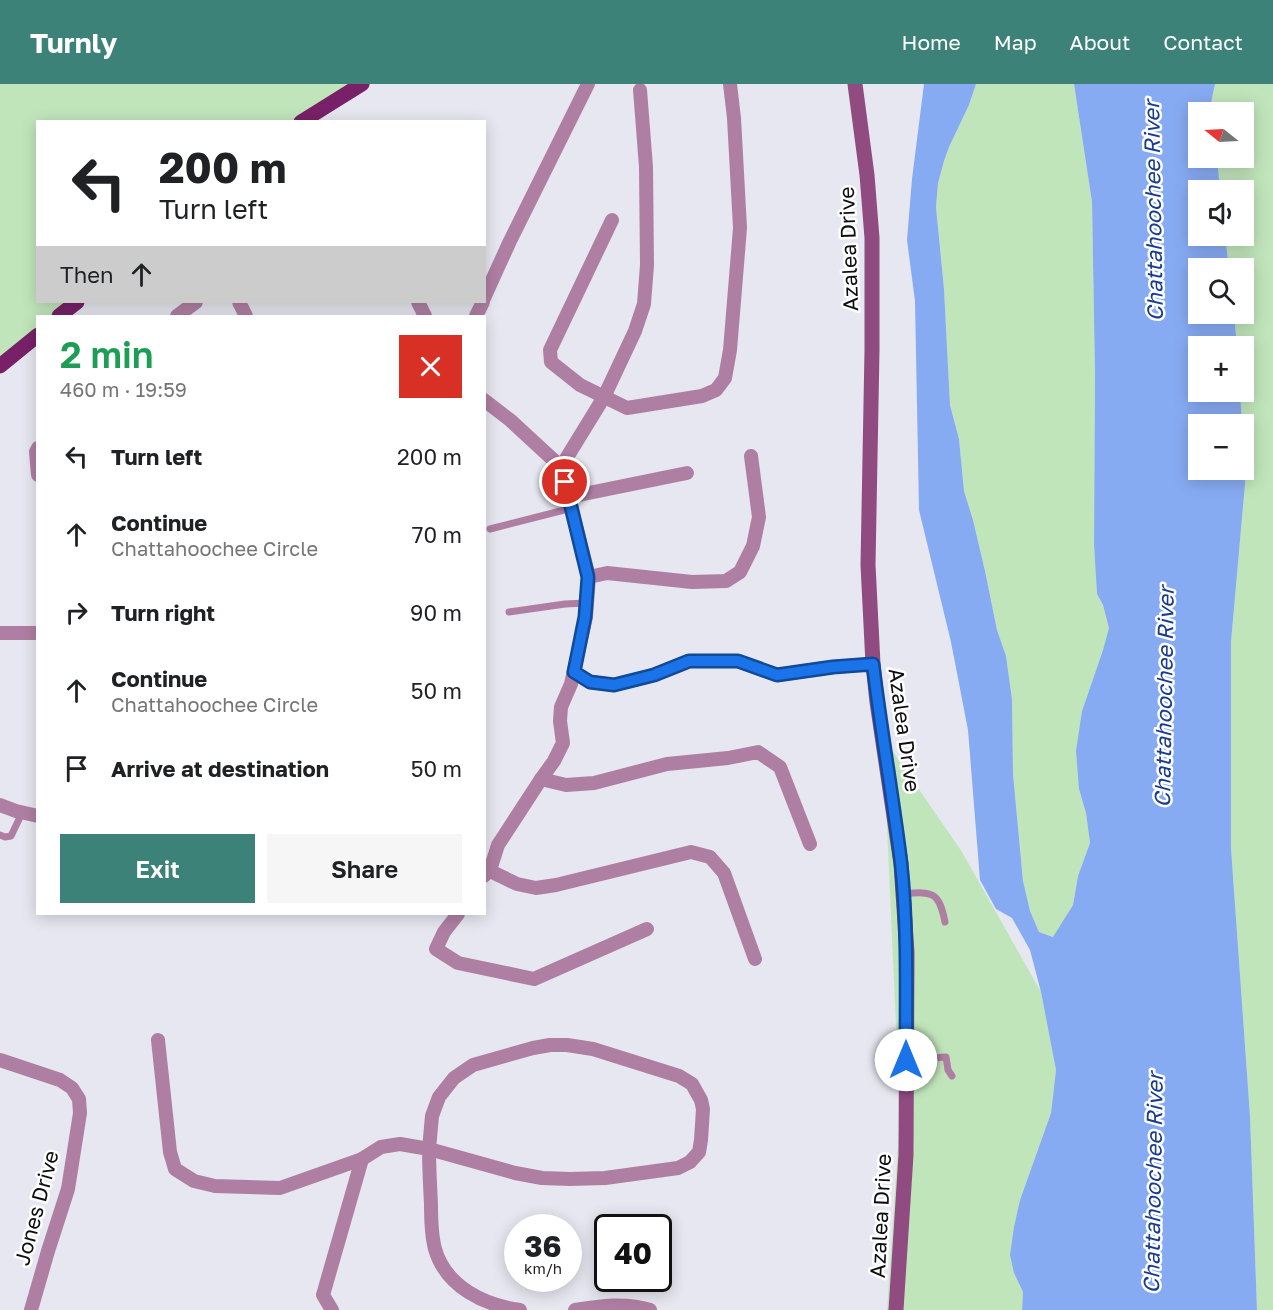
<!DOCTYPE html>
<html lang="en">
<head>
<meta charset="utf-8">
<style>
	:root { --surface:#fff; --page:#f6f6f6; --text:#202124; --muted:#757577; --accent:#3d8278 }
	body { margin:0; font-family:"Golos Text",sans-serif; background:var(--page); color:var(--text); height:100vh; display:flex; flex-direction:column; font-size:22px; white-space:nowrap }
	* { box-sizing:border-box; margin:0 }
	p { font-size:20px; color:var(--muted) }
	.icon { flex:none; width:33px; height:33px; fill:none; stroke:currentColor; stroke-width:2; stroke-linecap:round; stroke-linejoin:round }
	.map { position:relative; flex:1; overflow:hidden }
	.side { position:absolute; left:36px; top:231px; width:450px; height:600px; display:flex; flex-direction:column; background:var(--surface); border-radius:0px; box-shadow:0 3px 15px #0003 }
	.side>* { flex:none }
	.top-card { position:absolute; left:36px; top:36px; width:450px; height:183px; border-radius:0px; box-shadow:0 3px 15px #0003; background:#fff; color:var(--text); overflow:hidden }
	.needle { width:39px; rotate:288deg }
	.tools { position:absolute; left:1188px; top:18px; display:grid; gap:12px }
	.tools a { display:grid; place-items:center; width:66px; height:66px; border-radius:0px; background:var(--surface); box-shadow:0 3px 15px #0003; font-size:30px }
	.speed { position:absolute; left:504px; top:1130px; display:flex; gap:12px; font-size:30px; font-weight:700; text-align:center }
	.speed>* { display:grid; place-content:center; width:78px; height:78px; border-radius:50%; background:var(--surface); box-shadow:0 3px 15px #0003; line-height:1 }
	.speed small { font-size:15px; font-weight:400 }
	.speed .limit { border:3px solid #111; border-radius:9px; background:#fff; color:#111 }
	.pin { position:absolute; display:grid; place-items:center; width:51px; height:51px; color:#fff; margin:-26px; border:3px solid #fff; border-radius:50%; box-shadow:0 2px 6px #0007 }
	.me { position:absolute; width:66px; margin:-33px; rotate:0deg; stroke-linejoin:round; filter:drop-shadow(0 0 4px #0008) }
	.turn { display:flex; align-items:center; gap:21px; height:126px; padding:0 24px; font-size:27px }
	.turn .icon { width:78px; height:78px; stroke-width:2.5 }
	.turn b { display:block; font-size:42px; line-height:51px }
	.then { display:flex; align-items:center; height:57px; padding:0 24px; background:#0003; gap:12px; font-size:22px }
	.round { display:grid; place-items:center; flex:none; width:63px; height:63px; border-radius:0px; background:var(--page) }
	.headline { display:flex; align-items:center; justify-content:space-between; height:102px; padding:0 24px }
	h1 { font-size:36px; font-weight:600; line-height:45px; color:#1e9e55 }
	.action { display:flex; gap:12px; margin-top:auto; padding:12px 24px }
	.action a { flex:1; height:69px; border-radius:0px; background:var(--accent); color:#fff; font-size:24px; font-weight:600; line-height:69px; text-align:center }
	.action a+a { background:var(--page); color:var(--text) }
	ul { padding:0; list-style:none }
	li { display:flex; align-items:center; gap:18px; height:78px; padding:0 24px }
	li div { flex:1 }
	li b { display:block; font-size:22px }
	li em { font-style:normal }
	header { display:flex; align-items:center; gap:36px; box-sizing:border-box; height:84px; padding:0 30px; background:var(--accent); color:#fff }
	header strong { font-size:28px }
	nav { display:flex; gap:33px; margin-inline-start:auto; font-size:21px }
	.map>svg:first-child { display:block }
	.green { fill:#c1e5bb }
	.water { fill:#87abf3 }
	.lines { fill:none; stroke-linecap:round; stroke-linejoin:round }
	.lane { stroke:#af7fa3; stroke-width:7 }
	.street { stroke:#af7fa3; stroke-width:14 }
	.secondary { stroke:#904b81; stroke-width:15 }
	.primary { stroke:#782168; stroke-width:15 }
	.route-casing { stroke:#114b97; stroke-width:15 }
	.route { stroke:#1a73e8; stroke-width:10 }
	.labels { text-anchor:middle; stroke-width:5; stroke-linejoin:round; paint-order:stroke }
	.street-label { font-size:21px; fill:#0d0d10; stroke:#fff }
	.water-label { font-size:22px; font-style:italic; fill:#193c8e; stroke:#fff }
</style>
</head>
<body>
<header>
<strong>Turnly</strong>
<nav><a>Home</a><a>Map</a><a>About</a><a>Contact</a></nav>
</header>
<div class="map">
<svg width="1273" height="1226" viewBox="0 0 1273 1226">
	<rect width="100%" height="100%" fill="#e6e7f0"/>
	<!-- green -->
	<g class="green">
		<path d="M0 0H367L318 37 38 38V218H84L64 232H38L37 253 0 282Z"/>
		<path d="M976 0H1074L1092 118 1095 291 1094 461 1097 510 1103 521 1110 544 1103 566 1082 627 1079 705 1086 729 1090 759 1078 792 1073 821 1054 853 1039 848 1030 827 1023 797 1013 690 1012 615 1006 572 997 546 985 487 973 436 964 407 959 355 950 321 944 205 936 123 938 99 944 77 949 63 969 21Z"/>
		<path d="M1215 0H1273V1226H1257L1250 1032 1231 764V558L1245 400 1244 340H1242L1240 308H1244V262H1237L1234 230H1244V184H1229L1225 152H1244V106H1220L1217 74H1244V28H1212L1211 19Z"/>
		<path d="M883 653 962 768 1041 908 1056 986 1051 1029 1020 1116 1014 1189 1023 1208 1022 1226H887L900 1031Z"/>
	</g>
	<!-- water -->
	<path class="water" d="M924 0H976L969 21 949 63 944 77 938 99 936 123 944 205 950 321 959 355 964 407 973 436 985 487 997 546 1006 572 1012 615 1013 690 1023 797 1030 827 1039 848 1053 853 1073 821 1078 792 1090 759 1086 729 1079 705 1076 667 1082 627 1103 566 1109 544 1103 521 1097 510 1094 461 1095 291 1092 118 1074 0H1215L1211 19 1212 28H1198V74H1217L1220 106H1198V152H1225L1229 184H1198V230H1234L1237 262H1198V308H1240L1242 340H1198V386H1244V365L1245 400 1231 558V764L1250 1032 1257 1226H1022L1023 1208 1014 1189 1010 1171 1014 1143 1020 1116 1051 1029 1056 986 1041 908 1030 866 1012 834 996 825 980 796 968 646 951 558 919 426 915 217 907 156 912 95Z"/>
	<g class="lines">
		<!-- lane -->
		<g class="lane">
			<path d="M490 445 572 424"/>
			<path d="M509 528 565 520 587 519"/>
			<path d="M0 751 5 753 11 752 22 729"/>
			<path d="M904 810C933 807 939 808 945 838"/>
			<path d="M906 976 946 973 948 986 952 992"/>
		</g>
		<!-- street -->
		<g class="street">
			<path d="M612 136 550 266 551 278 580 301 627 324 702 312 716 306 725 294 730 266 740 144 734 34 730 0"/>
			<path d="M484 214 510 157 588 0"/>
			<path d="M239 218 246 232"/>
			<path d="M418 218 425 232"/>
			<path d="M177 232 196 218"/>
			<path d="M476 232 483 218"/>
			<path d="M484 316 510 336 561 383 589 493 586 533 571 600 561 623 560 637 563 659 554 677 541 695 498 761 491 783 484 792"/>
			<path d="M38 364 36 368 38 391"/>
			<path d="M561 383 604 313 635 247 644 220 647 181 646 83 640 6"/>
			<path d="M569 413 687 389"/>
			<path d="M589 493 607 489 692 498 726 497 740 488 753 462 759 433 751 372"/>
			<path d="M0 549H38"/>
			<path d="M574 588 590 598 614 601 654 591 689 577H737L777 591 833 583 873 580"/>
			<path d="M541 695 566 701 594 699 667 680 728 674 758 668 780 683 810 760"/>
			<path d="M0 721 16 727 38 732"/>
			<path d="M488 786 517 800 536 804 556 801 691 768 710 773 724 789 755 875"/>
			<path d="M458 830 444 848 436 865 458 879 534 895 647 845"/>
			<path d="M158 956 170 1068 175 1085 194 1097 215 1102 280 1104 362 1075 381 1063 400 1060 429 1065C429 1083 430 1101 431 1120 431 1135 431 1150 435 1165 446 1203 484 1221 520 1226"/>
			<path d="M550 961H567L593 965 679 992 692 1000 701 1016 703 1025 701 1056 699 1068 690 1078 678 1084 605 1094 570 1095 542 1094 515 1089 429 1065 432 1032 439 1013 454 994 473 981 533 964Z"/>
			<path d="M0 976 60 996 72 1004 79 1015 80 1029 68 1105 48 1167 31 1226"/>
			<path d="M332 1226 323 1211 362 1075"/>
			<path d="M575 1226C600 1222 625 1218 650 1226"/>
		</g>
		<!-- secondary -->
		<path class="secondary" d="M855 0 867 91 872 154V266L868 481 873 580 877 618 901 780 907 869 906 1071 896 1226"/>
		<!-- primary -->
		<g class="primary">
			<path d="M301 38 362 0"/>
			<path d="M59 232 77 218"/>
			<path d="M0 282 38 251"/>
		</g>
	</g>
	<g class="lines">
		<defs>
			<path id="route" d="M565 398 588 493 585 533 574 588 590 598 614 601 654 591 689 577H738L777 591 833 583 873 580C881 647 893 713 901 779 908 845 906 910 906 976"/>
		</defs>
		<!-- route casing -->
		<use href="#route" class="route-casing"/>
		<!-- route -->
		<use href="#route" class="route"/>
	</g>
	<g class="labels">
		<!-- street labels -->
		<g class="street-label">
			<text transform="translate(849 165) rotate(-92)" y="7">Azalea Drive</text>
			<text transform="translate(904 646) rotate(82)" y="7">Azalea Drive</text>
			<text transform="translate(37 1124) rotate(-75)" y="7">Jones Drive</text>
			<text transform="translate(881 1132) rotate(-87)" y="7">Azalea Drive</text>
		</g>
		<!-- water labels -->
		<g class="water-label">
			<text transform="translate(1153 127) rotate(-91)" y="8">Chattahoochee River</text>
			<text transform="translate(1164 613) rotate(-89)" y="8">Chattahoochee River</text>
			<text transform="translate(1153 1099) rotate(-89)" y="8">Chattahoochee River</text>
		</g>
	</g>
</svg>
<div class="tools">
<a><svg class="needle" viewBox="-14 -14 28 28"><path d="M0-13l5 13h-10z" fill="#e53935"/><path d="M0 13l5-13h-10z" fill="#757577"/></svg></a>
<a><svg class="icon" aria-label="sound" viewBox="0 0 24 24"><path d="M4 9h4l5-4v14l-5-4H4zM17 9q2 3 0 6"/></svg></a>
<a><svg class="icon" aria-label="search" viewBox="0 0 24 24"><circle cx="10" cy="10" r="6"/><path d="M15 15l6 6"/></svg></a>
<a>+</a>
<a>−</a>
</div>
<div class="speed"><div>36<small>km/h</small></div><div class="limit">40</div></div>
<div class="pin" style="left:565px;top:398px;background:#d93025"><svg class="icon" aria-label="arrive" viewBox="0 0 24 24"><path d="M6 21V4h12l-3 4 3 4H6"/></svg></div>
<svg class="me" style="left:906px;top:976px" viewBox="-20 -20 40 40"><circle r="19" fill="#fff"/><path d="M0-13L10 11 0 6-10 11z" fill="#1a73e8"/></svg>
<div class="top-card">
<div class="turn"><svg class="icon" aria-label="left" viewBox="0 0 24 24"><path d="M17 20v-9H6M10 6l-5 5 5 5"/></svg><div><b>200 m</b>Turn left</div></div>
<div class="then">Then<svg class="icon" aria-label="ahead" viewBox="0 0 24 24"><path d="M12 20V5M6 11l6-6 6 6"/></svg></div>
</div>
<section class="side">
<div class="headline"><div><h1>2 min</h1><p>460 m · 19:59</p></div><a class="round" style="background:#d93025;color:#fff"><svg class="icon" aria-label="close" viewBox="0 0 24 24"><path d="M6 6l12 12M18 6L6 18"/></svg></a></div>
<ul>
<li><svg class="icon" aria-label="left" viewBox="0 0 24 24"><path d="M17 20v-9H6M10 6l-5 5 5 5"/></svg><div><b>Turn left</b></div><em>200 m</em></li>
<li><svg class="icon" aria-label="ahead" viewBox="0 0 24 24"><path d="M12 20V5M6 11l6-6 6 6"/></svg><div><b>Continue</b><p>Chattahoochee Circle</p></div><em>70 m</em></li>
<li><svg class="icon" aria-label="right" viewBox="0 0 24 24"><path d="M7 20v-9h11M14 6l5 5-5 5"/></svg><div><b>Turn right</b></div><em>90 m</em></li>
<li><svg class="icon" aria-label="ahead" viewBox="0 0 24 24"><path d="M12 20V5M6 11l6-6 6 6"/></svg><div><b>Continue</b><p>Chattahoochee Circle</p></div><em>50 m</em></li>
<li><svg class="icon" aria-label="arrive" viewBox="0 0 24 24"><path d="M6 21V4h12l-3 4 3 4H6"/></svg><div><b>Arrive at destination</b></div><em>50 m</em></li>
</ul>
<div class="action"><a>Exit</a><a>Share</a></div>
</section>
</div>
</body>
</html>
